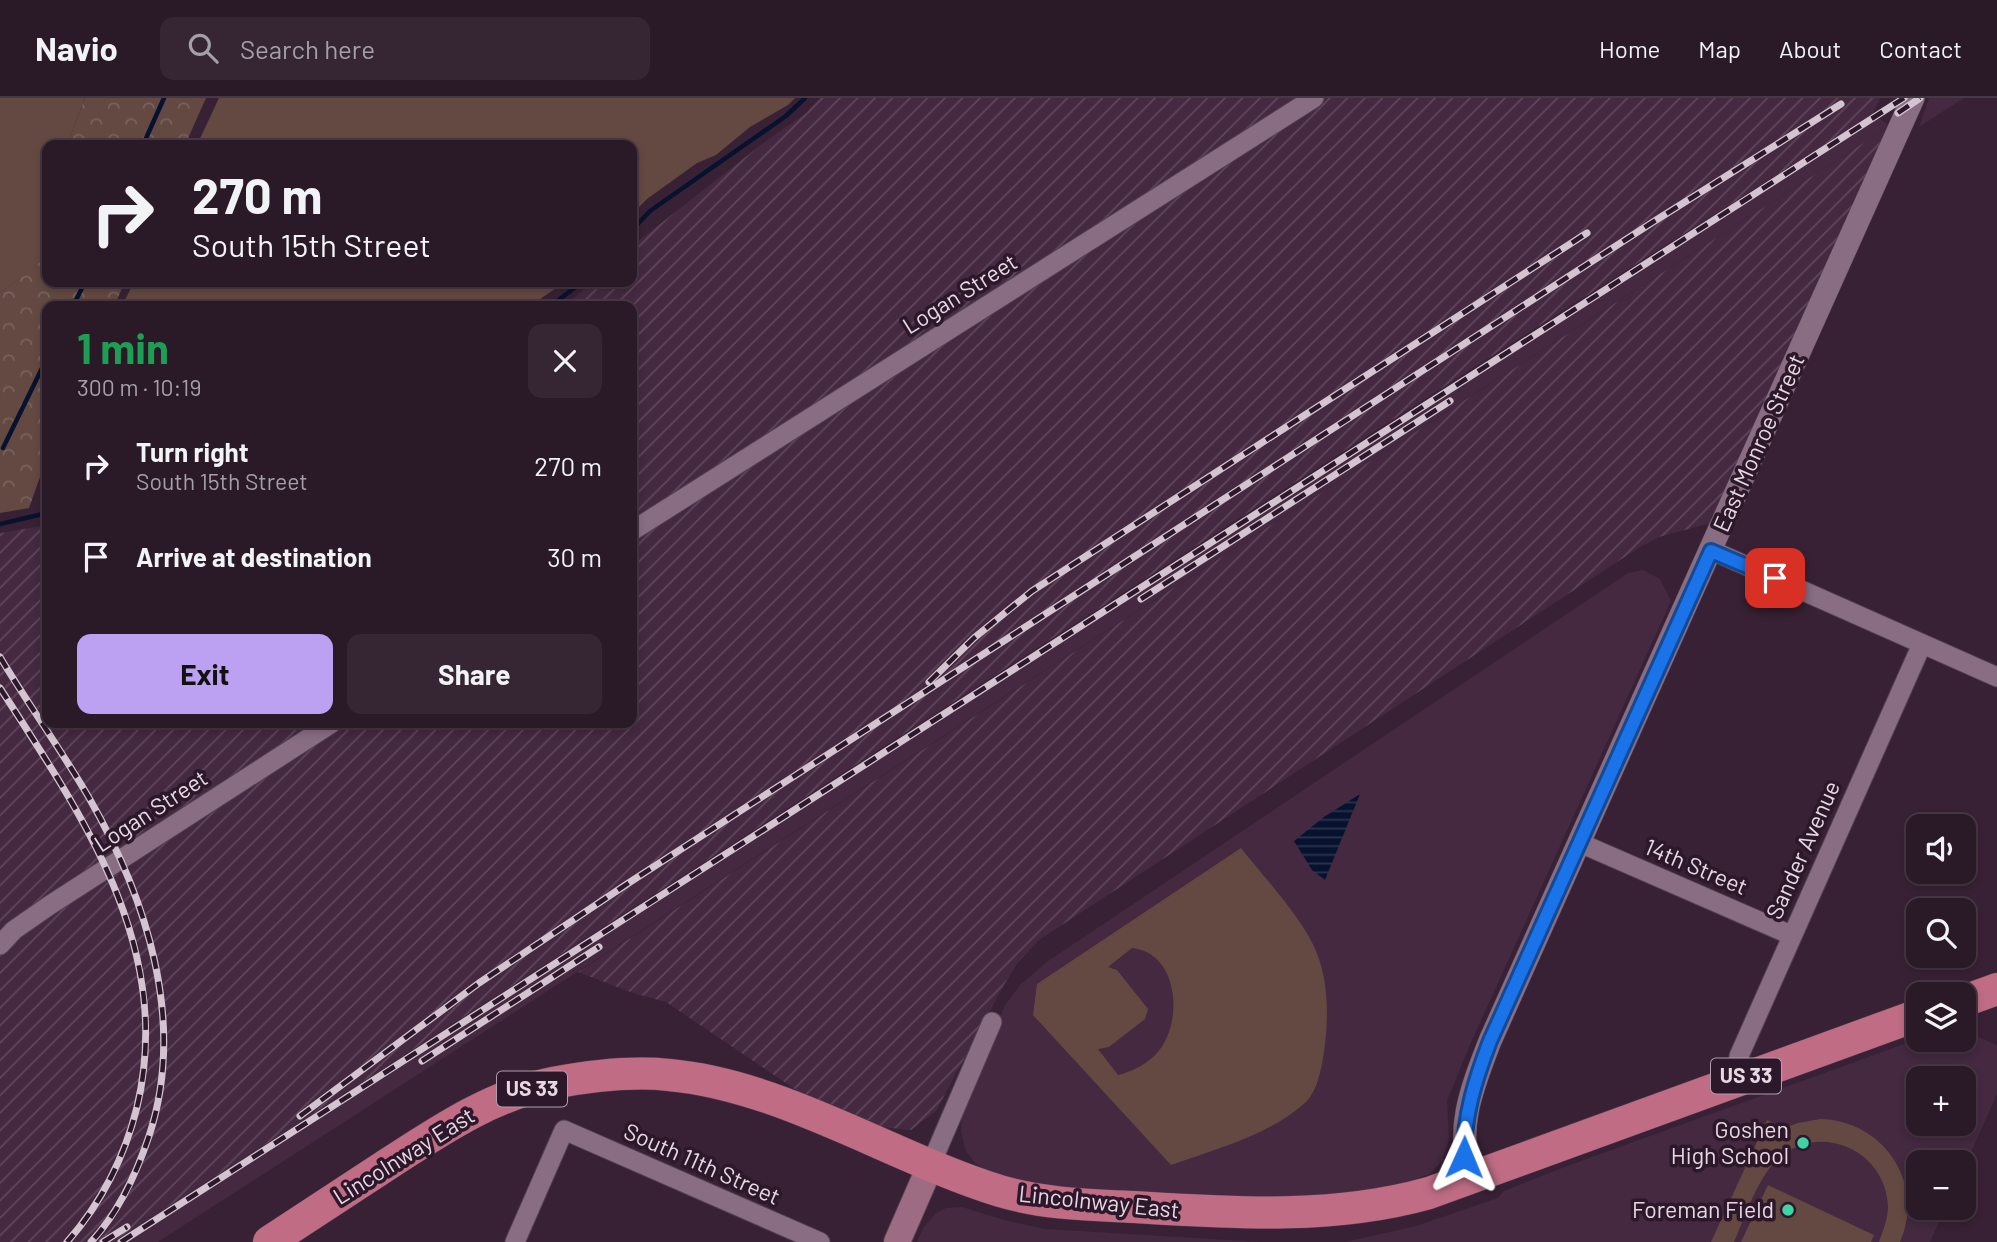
<!DOCTYPE html>
<html lang="en">
<head>
<meta charset="utf-8">
<style>
	:root { --surface:#2a1927; --page:#362633; --text:#f1f3f6; --muted:#a5a0a7; --line:#463844; --accent:#bca0f2 }
	body { margin:0; font-family:Barlow,sans-serif; background:var(--page); color:var(--text); height:100vh; display:flex; flex-direction:column; font-size:26px; white-space:nowrap }
	* { box-sizing:border-box; margin:0 }
	p { font-size:23px; color:var(--muted) }
	.icon { flex:none; width:38px; height:38px; fill:none; stroke:currentColor; stroke-width:2; stroke-linecap:round; stroke-linejoin:round }
	.map { position:relative; flex:1; overflow:hidden }
	.drawer { position:absolute; left:42px; top:203px; width:595px; height:427px; display:flex; flex-direction:column; background:var(--surface); border-radius:14px; box-shadow:0 4px 10px #0003,0 0 0 2px var(--line) }
	.drawer>* { flex:none }
	.banner { position:absolute; left:42px; top:42px; width:595px; height:147px; border-radius:14px; box-shadow:0 4px 10px #0003,0 0 0 2px var(--line); background:#2a1927; color:var(--text); overflow:hidden }
	.buttons { position:absolute; left:1906px; top:716px; display:grid; gap:14px }
	.buttons a { display:grid; place-items:center; width:70px; height:70px; border-radius:14px; background:var(--surface); box-shadow:0 4px 10px #0003,0 0 0 2px var(--line); font-size:35px }
	.pin { position:absolute; display:grid; place-items:center; width:60px; height:60px; color:#fff; margin:-30px; border-radius:14px; box-shadow:0 4px 10px #0006 }
	.me { position:absolute; width:77px; margin:-38px; rotate:1deg; stroke-linejoin:round; filter:drop-shadow(0 0 5px #0008) }
	.turn { display:flex; align-items:center; gap:24px; height:147px; padding:0 35px; font-size:32px }
	.turn .icon { width:91px; height:91px; stroke-width:2.5 }
	.turn b { display:block; font-size:49px; line-height:60px }
	.round { display:grid; place-items:center; flex:none; width:74px; height:74px; border-radius:14px; background:var(--page) }
	.summary { display:flex; align-items:center; justify-content:space-between; height:119px; padding:0 35px }
	h1 { font-size:42px; font-weight:700; line-height:52px; color:#1e9e55 }
	.cta { display:flex; gap:14px; margin-top:auto; padding:14px 35px }
	.cta a { flex:1; height:80px; border-radius:14px; background:var(--accent); color:#111; font-size:28px; font-weight:700; line-height:80px; text-align:center }
	.cta a+a { background:var(--page); color:var(--text) }
	ul { padding:0; list-style:none }
	li { display:flex; align-items:center; gap:21px; height:91px; padding:0 35px }
	li div { flex:1 }
	li b { display:block; font-size:26px }
	li em { font-style:normal }
	header { display:flex; align-items:center; gap:42px; box-sizing:border-box; height:98px; padding:0 35px; background:var(--surface); border-bottom:2px solid var(--line) }
	header strong { font-size:33px }
	nav { display:flex; gap:38px; margin-inline-start:auto; font-size:24px }
	.search { width:490px; height:63px; background:var(--page); display:flex; align-items:center; gap:18px; box-sizing:border-box; padding:0 24px; border-radius:14px; color:var(--muted); font-size:26px }
	.map>svg:first-child { display:block }
	.built { fill:#442940; fill-rule:evenodd }
	.industrial { fill:url(#industrial-furrows) }
	.green { fill:#634941; fill-rule:evenodd }
	.forest { fill:url(#forest-crowns) }
	.water { fill:url(#water-rules) }
	.lines { fill:none; stroke-linecap:round; stroke-linejoin:round }
	.stream { stroke:#07122f; stroke-width:4.5 }
	.minor-casing { stroke:#523f50; stroke-width:21 }
	.tertiary-casing { stroke:#523f50; stroke-width:24 }
	.secondary-casing { stroke:#523f50; stroke-width:28 }
	.trunk-casing { stroke:#523f50; stroke-width:33 }
	.minor { stroke:#886d83; stroke-width:19 }
	.tertiary { stroke:#886d83; stroke-width:23 }
	.secondary { stroke:#9d6c83; stroke-width:26 }
	.trunk { stroke:#bf6c84; stroke-width:32 }
	.rail-casing { stroke:#d4c4d1; stroke-width:7 }
	.rail { stroke:#2d172a; stroke-width:4.5; stroke-dasharray:13; stroke-linecap:butt }
	.route-casing { stroke:#114b97; stroke-width:18 }
	.route { stroke:#1a73e8; stroke-width:12 }
	.poi-dot { fill:#3ed4a3; stroke:#2d172a; stroke-width:2.5 }
	.labels { text-anchor:middle; stroke-width:7; stroke-linejoin:round; paint-order:stroke }
	.shield { fill:#2d172a; stroke:#af9eac; stroke-width:2 }
	.shield-label { font-size:21px; font-weight:bold; fill:#e7d8e4 }
	.street-label { font-size:23px; fill:#e7d8e4; stroke:#2d172a }
	.poi-label { font-size:23px; fill:#e7d8e4; stroke:#2d172a; text-anchor:end }
</style>
</head>
<body>
<header>
<strong>Navio</strong>
<div class="search"><svg class="icon" aria-label="search" viewBox="0 0 24 24"><circle cx="10" cy="10" r="6"/><path d="M15 15l6 6"/></svg>Search here</div>
<nav><a>Home</a><a>Map</a><a>About</a><a>Contact</a></nav>
</header>
<div class="map">
<svg width="1997" height="1144" viewBox="0 0 1997 1144">
	<defs>
		<pattern id="industrial-furrows" width="10" height="10" patternUnits="userSpaceOnUse" patternTransform="scale(1.75)"><rect width="10" height="10" fill="#442940"/><path d="M-1 1l2-2M0 10L10 0M9 11l2-2" fill="none" stroke="#5f475b"/></pattern>
		<pattern id="forest-crowns" width="20" height="18" patternUnits="userSpaceOnUse" patternTransform="scale(1.75)"><rect width="20" height="18" fill="#634941"/><path d="M2 6a3 3 0 1 1 6 0M12 15a3 3 0 1 1 6 0" fill="none" stroke="#79625c"/></pattern>
		<pattern id="water-rules" width="6" height="5" patternUnits="userSpaceOnUse" patternTransform="scale(1.75)"><rect width="6" height="5" fill="#07122f"/><path d="M0 2.5h6" fill="none" stroke="#2b344d"/></pattern>
	</defs>
	<rect width="100%" height="100%" fill="#382134"/>
	<!-- built -->
	<g class="built">
		<path d="M1929 0H1964L1919 29Z"/>
		<path d="M1873 16 1890 28 158 1144H113Z"/>
		<path d="M1643 472 1660 481 1671 503 1469 949 1447 1003 1449 1041 1443 1062 1431 1075 1400 1088 1298 1103 1075 1091 1011 1082 987 1074 975 1065 966 1053 961 1034 962 1009 1005 907 1021 886 1048 863 1628 475Z"/>
		<path d="M1964 933 1997 947V996L1964 1070V1064H1918V1110H1945L1930 1144H1345L1416 1128 1498 1100 1504 1093 1567 1068 1918 941 1964 942ZM1918 980H1964V1026H1918Z"/>
		<path d="M962 1109 1008 1123 1046 1131 1261 1144H917L923 1130 935 1116 946 1110Z"/>
	</g>
	<!-- industrial -->
	<g class="industrial">
		<path d="M820 0H1880L1873 16 1526 236 113 1144H0V435L47 427V625H632V208H565L592 184H632V148L766 43 805 16Z"/>
		<path d="M1890 28 1711 425 1659 439 1640 449 1039 842 1017 866 1004 887 936 1013 911 1032 881 1029 811 1002 666 904 633 895 578 874Z"/>
	</g>
	<!-- green -->
	<g class="green">
		<path d="M0 0H85L67 47H47V143L44 162 0 195Z"/>
		<path d="M219 0H795L788 7 750 29 716 57 697 65 647 101 632 116V47H197Z"/>
		<path d="M134 184H565L530 208H122Z"/>
		<path d="M1241 750C1265 781 1310 827 1320 864 1329 893 1328 925 1324 954 1322 969 1317 994 1306 1004 1270 1037 1216 1051 1171 1067L1033 917 1037 886ZM1132 850C1180 855 1184 927 1156 956 1147 966 1131 974 1118 977L1098 951 1109 949 1145 921 1148 911 1117 872 1108 869Z"/>
		<path d="M1820 1021C1883 1022 1926 1085 1900 1144H1879C1883 1132 1888 1121 1888 1108 1886 1053 1821 1023 1779 1060 1758 1078 1745 1119 1734 1144H1711L1767 1022 1784 1030 1798 1025Z"/>
		<path d="M1768 1087 1874 1137 1871 1144H1741Z"/>
	</g>
	<!-- forest -->
	<g class="forest">
		<path d="M85 0H206L185 47H67Z"/>
		<path d="M47 143V184H125L114 208H47V359L29 410 0 415V195L43 162Z"/>
	</g>
	<!-- water -->
	<path class="water" d="M1360 696 1325 782 1312 772 1294 743 1324 719Z"/>
	<g class="lines">
		<!-- stream -->
		<g class="stream">
			<path d="M143 47 164 0"/>
			<path d="M632 132 650 113 786 18 805 0"/>
			<path d="M73 208 85 184"/>
			<path d="M551 208 582 184"/>
			<path d="M3 350 47 260"/>
			<path d="M0 426 47 415"/>
		</g>
		<defs>
			<g id="minor">
				<path d="M632 433 1314 0"/>
				<path d="M1711 452 1997 579"/>
				<path d="M1580 745 1791 837"/>
				<path d="M0 847 14 832 50 807 332 625"/>
				<path d="M1737 982 1739 958 1922 546"/>
				<path d="M931 1066 992 924"/>
				<path d="M515 1144 564 1032 820 1144"/>
			</g>
			<path id="tertiary" d="M1471 1080C1455 1030 1472 990 1490 943L1913 0"/>
			<path id="secondary" d="M897 1144 931 1066"/>
			<g id="trunk">
				<path d="M1964 903 1997 891"/>
				<path d="M269 1144C308 1118 348 1092 388 1066 439 1033 492 997 553 985 590 978 631 973 669 977 782 987 893 1060 1000 1093 1043 1106 1090 1107 1135 1109 1233 1115 1333 1122 1429 1095L1918 917"/>
			</g>
		</defs>
		<!-- minor casing -->
		<use href="#minor" class="minor-casing"/>
		<!-- tertiary casing -->
		<use href="#tertiary" class="tertiary-casing"/>
		<!-- secondary casing -->
		<use href="#secondary" class="secondary-casing"/>
		<!-- trunk casing -->
		<use href="#trunk" class="trunk-casing"/>
		<!-- minor -->
		<use href="#minor" class="minor"/>
		<!-- tertiary -->
		<use href="#tertiary" class="tertiary"/>
		<!-- secondary -->
		<use href="#secondary" class="secondary"/>
		<!-- trunk -->
		<use href="#trunk" class="trunk"/>
		<defs>
			<g id="rail">
				<path d="M1898 15 1920 0"/>
				<path d="M1141 501 1450 303"/>
				<path d="M0 559C28 606 60 650 88 698 146 799 187 923 149 1038 136 1077 119 1114 91 1144"/>
				<path d="M929 584 974 540 1032 493 1587 135"/>
				<path d="M0 590C82 717 175 850 137 1009 125 1058 101 1106 67 1144"/>
				<path d="M422 963 599 849"/>
				<path d="M300 1018 479 885 627 786 1653 124 1841 6"/>
				<path d="M103 1144 127 1129"/>
				<path d="M121 1144 1904 0"/>
			</g>
		</defs>
		<!-- rail casing -->
		<use href="#rail" class="rail-casing"/>
		<!-- rail -->
		<use href="#rail" class="rail"/>
	</g>
	<g class="lines">
		<defs>
			<path id="route" d="M1464 1059C1464 1017 1475 982 1490 943L1711 453 1775 480"/>
		</defs>
		<!-- route casing -->
		<use href="#route" class="route-casing"/>
		<!-- route -->
		<use href="#route" class="route"/>
	</g>
	<!-- markers -->
	<g class="poi-dot">
		<circle cx="1803" cy="1045" r="7"/>
		<circle cx="1788" cy="1112" r="7"/>
	</g>
	<g class="labels">
		<!-- shield labels -->
		<g class="shield">
			<rect x="1711" y="960.5" width="70" height="35" rx="5"/>
			<rect x="497" y="973.5" width="70" height="35" rx="5"/>
		</g>
		<g class="shield-label">
			<text x="1746" y="985">US 33</text>
			<text x="532" y="998">US 33</text>
		</g>
		<!-- street labels -->
		<g class="street-label">
			<text transform="translate(960 196) rotate(-32)" y="8">Logan Street</text>
			<text transform="translate(1759 345) rotate(-66)" y="8">East Monroe Street</text>
			<text transform="translate(151 713) rotate(-33)" y="8">Logan Street</text>
			<text transform="translate(1803 752) rotate(-66)" y="8">Sander Avenue</text>
			<text transform="translate(1696 769) rotate(23)" y="8">14th Street</text>
			<text transform="translate(404 1058) rotate(-32)" y="8">Lincolnway East</text>
			<text transform="translate(702 1066) rotate(24)" y="8">South 11th Street</text>
			<text transform="translate(1099 1104) rotate(6)" y="8">Lincolnway East</text>
		</g>
		<!-- poi labels -->
		<g class="poi-label">
			<text x="1789" y="1040">Goshen<tspan x="1789" dy="26">High School</tspan></text>
			<text x="1774" y="1120">Foreman Field</text>
		</g>
	</g>
</svg>
<div class="buttons">
<a><svg class="icon" aria-label="sound" viewBox="0 0 24 24"><path d="M4 9h4l5-4v14l-5-4H4zM17 9q2 3 0 6"/></svg></a>
<a><svg class="icon" aria-label="search" viewBox="0 0 24 24"><circle cx="10" cy="10" r="6"/><path d="M15 15l6 6"/></svg></a>
<a><svg class="icon" aria-label="layers" viewBox="0 0 24 24"><path d="M12 4l9 5-9 5-9-5zM3 14l9 5 9-5"/></svg></a>
<a>+</a>
<a>−</a>
</div>
<div class="pin" style="left:1775px;top:480px;background:#d93025"><svg class="icon" aria-label="arrive" viewBox="0 0 24 24"><path d="M6 21V4h12l-3 4 3 4H6"/></svg></div>
<svg class="me" style="left:1464px;top:1059px" viewBox="-20 -20 40 40"><path d="M0-17L14 15 0 8-14 15z" fill="#1a73e8" stroke="#fff" stroke-width="4"/></svg>
<div class="banner">
<div class="turn"><svg class="icon" aria-label="right" viewBox="0 0 24 24"><path d="M7 20v-9h11M14 6l5 5-5 5"/></svg><div><b>270 m</b>South 15th Street</div></div>
</div>
<section class="drawer">
<div class="summary"><div><h1>1 min</h1><p>300 m · 10:19</p></div><a class="round"><svg class="icon" aria-label="close" viewBox="0 0 24 24"><path d="M6 6l12 12M18 6L6 18"/></svg></a></div>
<ul>
<li><svg class="icon" aria-label="right" viewBox="0 0 24 24"><path d="M7 20v-9h11M14 6l5 5-5 5"/></svg><div><b>Turn right</b><p>South 15th Street</p></div><em>270 m</em></li>
<li><svg class="icon" aria-label="arrive" viewBox="0 0 24 24"><path d="M6 21V4h12l-3 4 3 4H6"/></svg><div><b>Arrive at destination</b></div><em>30 m</em></li>
</ul>
<div class="cta"><a>Exit</a><a>Share</a></div>
</section>
</div>
</body>
</html>
